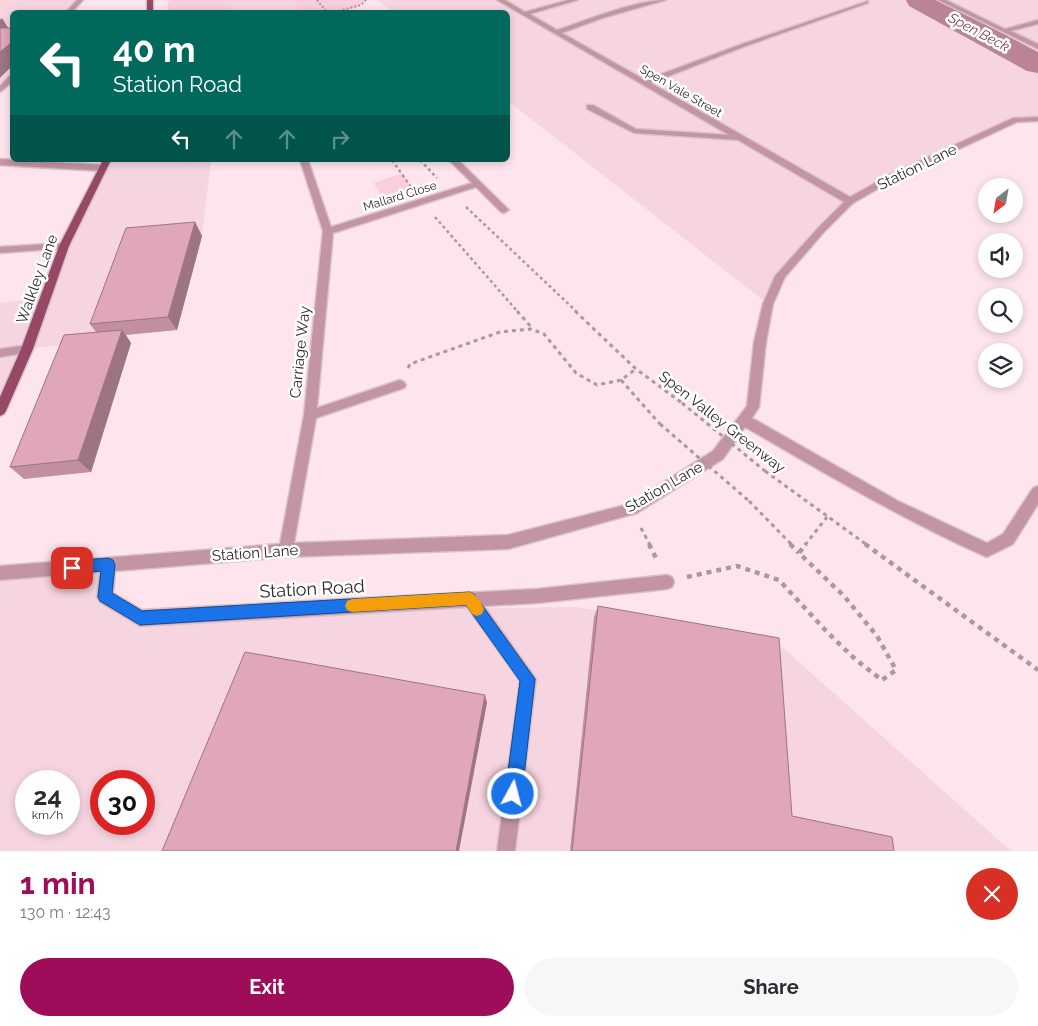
<!DOCTYPE html>
<html lang="en">
<head>
<meta charset="utf-8">
<style>
	:root { --surface:#fff; --page:#f7f7f7; --text:#2b2b33; --muted:#7c7c81; --accent:#9d0d59 }
	body { margin:0; font-family:Raleway,sans-serif; background:var(--page); color:var(--text); height:100vh; display:flex; flex-direction:column; font-size:19px; white-space:nowrap }
	* { box-sizing:border-box; margin:0 }
	p { font-size:16px; color:var(--muted) }
	.icon { flex:none; width:28px; height:28px; fill:none; stroke:currentColor; stroke-width:2; stroke-linecap:round; stroke-linejoin:round }
	.map { position:relative; height:851px; overflow:hidden }
	.drawer { display:flex; flex-direction:column; background:var(--surface); flex:1 }
	.drawer>* { flex:none }
	.guide { position:absolute; left:10px; top:10px; width:500px; height:152px; border-radius:8px; box-shadow:0 2px 8px #0003; background:#00695c; color:#fff; overflow:hidden }
	.needle { width:32px; rotate:211deg }
	.fabs { position:absolute; left:978px; top:178px; display:grid; gap:10px }
	.fabs a { display:grid; place-items:center; width:45px; height:45px; border-radius:50%; background:var(--surface); box-shadow:0 2px 8px #0003; font-size:25px }
	.speed { position:absolute; left:15px; top:770px; display:flex; gap:10px; font-size:25px; font-weight:700; text-align:center }
	.speed>* { display:grid; place-content:center; width:65px; height:65px; border-radius:50%; background:var(--surface); box-shadow:0 2px 8px #0003; line-height:1 }
	.speed small { font-size:12px; font-weight:400 }
	.speed .limit { border:8px solid #d22; background:#fff; color:#111 }
	.pin { position:absolute; display:grid; place-items:center; width:42px; height:42px; color:#fff; margin:-21px; border-radius:10px; box-shadow:0 2px 8px #0006 }
	.me { position:absolute; width:55px; margin:-28px; rotate:7deg; stroke-linejoin:round; filter:drop-shadow(0 0 4px #0008) }
	.turn { display:flex; align-items:center; gap:18px; height:105px; padding:0 20px; font-size:22px }
	.turn .icon { width:65px; height:65px; stroke-width:2.5 }
	.turn b { display:block; font-size:35px; line-height:42px }
	.lanes { display:flex; align-items:center; height:48px; padding:0 20px; background:#0003; justify-content:center; gap:25px; direction:ltr }
	.lanes .off { opacity:.35 }
	.round { display:grid; place-items:center; flex:none; width:52px; height:52px; border-radius:26px; background:var(--page) }
	.head { display:flex; align-items:center; justify-content:space-between; height:85px; padding:0 20px }
	h1 { font-size:30px; font-weight:700; line-height:38px; color:var(--accent) }
	.action { display:flex; gap:10px; margin-top:auto; padding:10px 20px }
	.action a { flex:1; height:58px; border-radius:30px; background:var(--accent); color:#fff; font-size:20px; font-weight:700; line-height:58px; text-align:center }
	.action a+a { background:var(--page); color:var(--text) }
	.map>svg:first-child { display:block }
	.built { fill:#f6d5e0; fill-rule:evenodd }
	.green { fill:#facedc }
	.lines { fill:none; stroke-linecap:round; stroke-linejoin:round }
	.river { fill:#bb8396; fill-rule:evenodd }
	.minor-casing { stroke:#d9c3ca; stroke-width:3 }
	.major-casing { stroke:#d9c3ca; stroke-width:3 }
	.path-far3 { stroke:#ab999f; stroke-width:2; stroke-dasharray:2 2; stroke-linecap:butt }
	.path-far2 { stroke:#ab999f; stroke-width:2.5; stroke-dasharray:3 3; stroke-linecap:butt }
	.path-far1 { stroke:#ab999f; stroke-width:3; stroke-dasharray:4 4; stroke-linecap:butt }
	.path { stroke:#ab999f; stroke-width:4.5; stroke-dasharray:5 5; stroke-linecap:butt }
	.minor { fill:#c394a3; fill-rule:evenodd }
	.major { fill:#984867; fill-rule:evenodd }
	.path-bridge { stroke:#ab999f; stroke-width:3; stroke-dasharray:4 4; stroke-linecap:butt }
	.wall { fill:#c18f9f }
	.shaded-wall { fill:#9d7482 }
	.building { fill:#e0a6b9; stroke:#9d7482 }
	.route { fill:#1a73e8; stroke:#114b97 }
	.slow { fill:#f59e0b }
	.labels { text-anchor:middle; stroke-width:5; stroke-linejoin:round; paint-order:stroke }
	.far-street-label { font-size:12px; fill:#31282b; stroke:#fff }
	.far-water-label { font-size:14px; font-style:italic; fill:#843c59; stroke:#fff }
	.street-label { font-size:15px; fill:#31282b; stroke:#fff }
	.near-street-label { font-size:18px; fill:#31282b; stroke:#fff }
</style>
</head>
<body>
<div class="map">
<svg width="1038" height="851" viewBox="0 0 1038 851">
	<rect width="100%" height="100%" fill="#fee5ed"/>
	<!-- built -->
	<g class="built">
		<path d="M0 0H84L75 12H12V78L0 90Z"/>
		<path d="M225 0H292L299 12H238Z"/>
		<path d="M377 0H919L1038 64V119L1016 120 892 177 850 201 780 276 768 304 508 101V12H393Z"/>
		<path d="M930 0H1038V57Z"/>
		<path d="M107 160H211L202 236 177 330 100 337 99 341 27 349 0 411V303L39 298Z"/>
		<path d="M108 565 105 597 140 618 279 610 576 607 771 637 1011 851H0V573ZM26 781H69V824H26ZM101 781H144V824H101Z"/>
	</g>
	<!-- green -->
	<g class="green">
		<path d="M172 0H225L238 12H167L168 1Z"/>
		<path d="M292 0H366C350 17 320 12 299 12Z"/>
		<path d="M402 173 417 196 387 206 374 183Z"/>
	</g>
	<g class="lines">
		<!-- river -->
		<path class="river" d="M906 0H939L1038 52V73L1027 71 909 6Z"/>
		<defs>
			<g id="minor">
				<path d="M77 0H83L72 12H66Z"/>
				<path d="M497 0H505L525 12 568 0H578L530 14 557 30C587 20 636 0 666 0L603 18 562 33 645 80 742 44 868 1V3L746 46 651 83 850 197 889 175 1013 118 1038 117V121L1017 122 895 179 853 203 824 232 785 277 773 304 766 342 759 407 752 418 898 501 987 543 1003 534 1033 488 1038 486V504L1013 544 987 557 982 555C900 518 823 472 745 427L723 459 637 513 508 549 286 557 115 571 113 593 142 610 537 589 667 575 672 577 674 582 672 587 667 589 537 603 484 606 536 679 515 851H497L520 681 467 607 140 626 100 602 97 597 100 572 0 580V566L280 544 304 415 323 231 300 160H308L331 227 472 183 449 160H458L509 210 504 213 501 212 476 187 333 233 317 408 400 380 404 382 406 385 404 388 316 418 294 543 508 535 629 504 713 451 747 406 754 342 763 304 775 276 818 228 844 202 738 140 634 133 587 109V105H593L636 129 729 135Z"/>
				<path d="M938 0H946L1005 29 1038 20V24L1011 31 1038 44V49Z"/>
				<path d="M9 76H12V82L0 92V86Z"/>
				<path d="M0 159 103 165 107 168 103 171 0 165Z"/>
				<path d="M64 243 69 246 67 248 0 253V247Z"/>
				<path d="M27 345 31 346 33 349 31 352 0 357V349Z"/>
			</g>
			<g id="major">
				<rect x="147" y="0" width="6" height="12"/>
				<path d="M103 160H111L69 246 33 349 6 411 4 414 0 416V397L21 349 59 246Z"/>
			</g>
		</defs>
		<!-- minor casing -->
		<use href="#minor" class="minor-casing"/>
		<!-- major casing -->
		<use href="#major" class="major-casing"/>
		<!-- path-far3 -->
		<g class="path-far3">
			<path d="M317 0 327 12"/>
			<path d="M335 12 361 5 366 0"/>
		</g>
		<!-- path-far2 -->
		<g class="path-far2">
			<path d="M392 160 411 187"/>
			<path d="M420 160 437 178"/>
			<path d="M466 207 577 312"/>
			<path d="M435 217 518 312"/>
		</g>
		<!-- path-far1 -->
		<g class="path-far1">
			<path d="M517 311 533 329"/>
			<path d="M575 311 636 369 682 403"/>
			<path d="M408 368 410 364 500 332 531 329 544 334 576 373 597 385 621 380 636 369"/>
			<path d="M621 380 660 424"/>
			<path d="M765 471 867 545"/>
			<path d="M749 501 792 545"/>
			<path d="M641 528 650 545"/>
			<path d="M805 545 827 517"/>
		</g>
		<!-- path -->
		<g class="path">
			<path d="M649 544 657 560"/>
			<path d="M790 544 799 553"/>
			<path d="M865 544 1038 670"/>
			<path d="M687 577 737 566 779 580 827 632 856 660 882 680 896 670 877 636 844 596 799 553 806 544"/>
		</g>
		<!-- minor -->
		<use href="#minor" class="minor"/>
		<!-- major -->
		<use href="#major" class="major"/>
		<!-- path-bridge -->
		<g class="path-bridge">
			<path d="M682 403 765 471"/>
			<path d="M660 424 749 501"/>
		</g>
	</g>
	<!-- wall -->
	<g class="wall">
		<path d="M195 222 202 236 177 330 126 335 131 343 91 472 24 479 10 467 96 332 90 324Z"/>
		<path d="M598 606 792 816 894 851H570L594 617Z"/>
	</g>
	<!-- shaded-wall -->
	<g class="shaded-wall">
		<path d="M2 18 12 34 0 43V20Z"/>
		<path d="M12 42V66L0 78V52Z"/>
		<path d="M195 222 202 236 177 330 168 317Z"/>
		<path d="M122 330 131 343 91 472 78 460Z"/>
		<path d="M485 695 487 703 459 851H456Z"/>
	</g>
	<!-- building -->
	<g class="building">
		<path d="M0 28H12V42L0 52Z"/>
		<path d="M195 222 168 317 90 324 126 228Z"/>
		<path d="M122 330 78 460 10 467 64 335Z"/>
		<path d="M598 606 779 638 792 816 892 837 894 851H572Z"/>
		<path d="M245 652 485 695 456 851H162Z"/>
	</g>
	<!-- route -->
	<path class="route" d="M108 558 113 560 115 565 112 593 142 611 470 592 474 594 535 679 522 794 519 799 513 802 508 799 505 794 520 681 466 605 140 625 100 601 98 597 101 571 72 574 67 572 65 568 67 563 72 561Z"/>
	<!-- slow -->
	<path class="slow" d="M470 592C477 595 481 602 484 609L482 614 477 616 472 614 466 605 352 612 347 610 345 606 347 601 352 599Z"/>
	<g class="labels">
		<!-- far-street labels -->
		<g class="far-street-label">
			<text transform="translate(681 91) rotate(30)" y="4">Spen Vale Street</text>
			<text transform="translate(400 196) rotate(-17)" y="4">Mallard Close</text>
		</g>
		<!-- far-water labels -->
		<g class="far-water-label">
			<text transform="translate(979 32) rotate(28)" y="5">Spen Beck</text>
		</g>
		<!-- street labels -->
		<g class="street-label">
			<text transform="translate(917 167) rotate(-26)" y="5">Station Lane</text>
			<text transform="translate(37 279) rotate(-70)" y="5">Walkley Lane</text>
			<text transform="translate(300 352) rotate(-84)" y="5">Carriage Way</text>
			<text transform="translate(722 422) rotate(38)" y="5">Spen Valley Greenway</text>
			<text transform="translate(664 487) rotate(-30)" y="5">Station Lane</text>
			<text transform="translate(255 553) rotate(-4)" y="5">Station Lane</text>
		</g>
		<!-- near-street labels -->
		<g class="near-street-label">
			<text transform="translate(312 589) rotate(-3)" y="6">Station Road</text>
		</g>
	</g>
</svg>
<div class="fabs">
<a><svg class="needle" viewBox="-14 -14 28 28"><path d="M0-13l5 13h-10z" fill="#e53935"/><path d="M0 13l5-13h-10z" fill="#7c7c81"/></svg></a>
<a><svg class="icon" aria-label="sound" viewBox="0 0 24 24"><path d="M4 9h4l5-4v14l-5-4H4zM17 9q2 3 0 6"/></svg></a>
<a><svg class="icon" aria-label="search" viewBox="0 0 24 24"><circle cx="10" cy="10" r="6"/><path d="M15 15l6 6"/></svg></a>
<a><svg class="icon" aria-label="layers" viewBox="0 0 24 24"><path d="M12 4l9 5-9 5-9-5zM3 14l9 5 9-5"/></svg></a>
</div>
<div class="speed"><div>24<small>km/h</small></div><div class="limit">30</div></div>
<div class="pin" style="left:72px;top:568px;background:#d93025"><svg class="icon" aria-label="arrive" viewBox="0 0 24 24"><path d="M6 21V4h12l-3 4 3 4H6"/></svg></div>
<svg class="me" style="left:513px;top:794px" viewBox="-20 -20 40 40"><circle r="17" fill="#1a73e8" stroke="#fff" stroke-width="3"/><path d="M0-11L8 9 0 5-8 9z" fill="#fff"/></svg>
<div class="guide">
<div class="turn"><svg class="icon" aria-label="left" viewBox="0 0 24 24"><path d="M17 20v-9H6M10 6l-5 5 5 5"/></svg><div><b>40 m</b>Station Road</div></div>
<div class="lanes"><svg class="icon" aria-label="left" viewBox="0 0 24 24"><path d="M17 20v-9H6M10 6l-5 5 5 5"/></svg><svg class="icon off" aria-label="ahead" viewBox="0 0 24 24"><path d="M12 20V5M6 11l6-6 6 6"/></svg><svg class="icon off" aria-label="ahead" viewBox="0 0 24 24"><path d="M12 20V5M6 11l6-6 6 6"/></svg><svg class="icon off" aria-label="right" viewBox="0 0 24 24"><path d="M7 20v-9h11M14 6l5 5-5 5"/></svg></div>
</div>
</div>
<section class="drawer">
<div class="head"><div><h1>1 min</h1><p>130 m · 12:43</p></div><a class="round" style="background:#d93025;color:#fff"><svg class="icon" aria-label="close" viewBox="0 0 24 24"><path d="M6 6l12 12M18 6L6 18"/></svg></a></div>
<div class="action"><a>Exit</a><a>Share</a></div>
</section>
</body>
</html>
